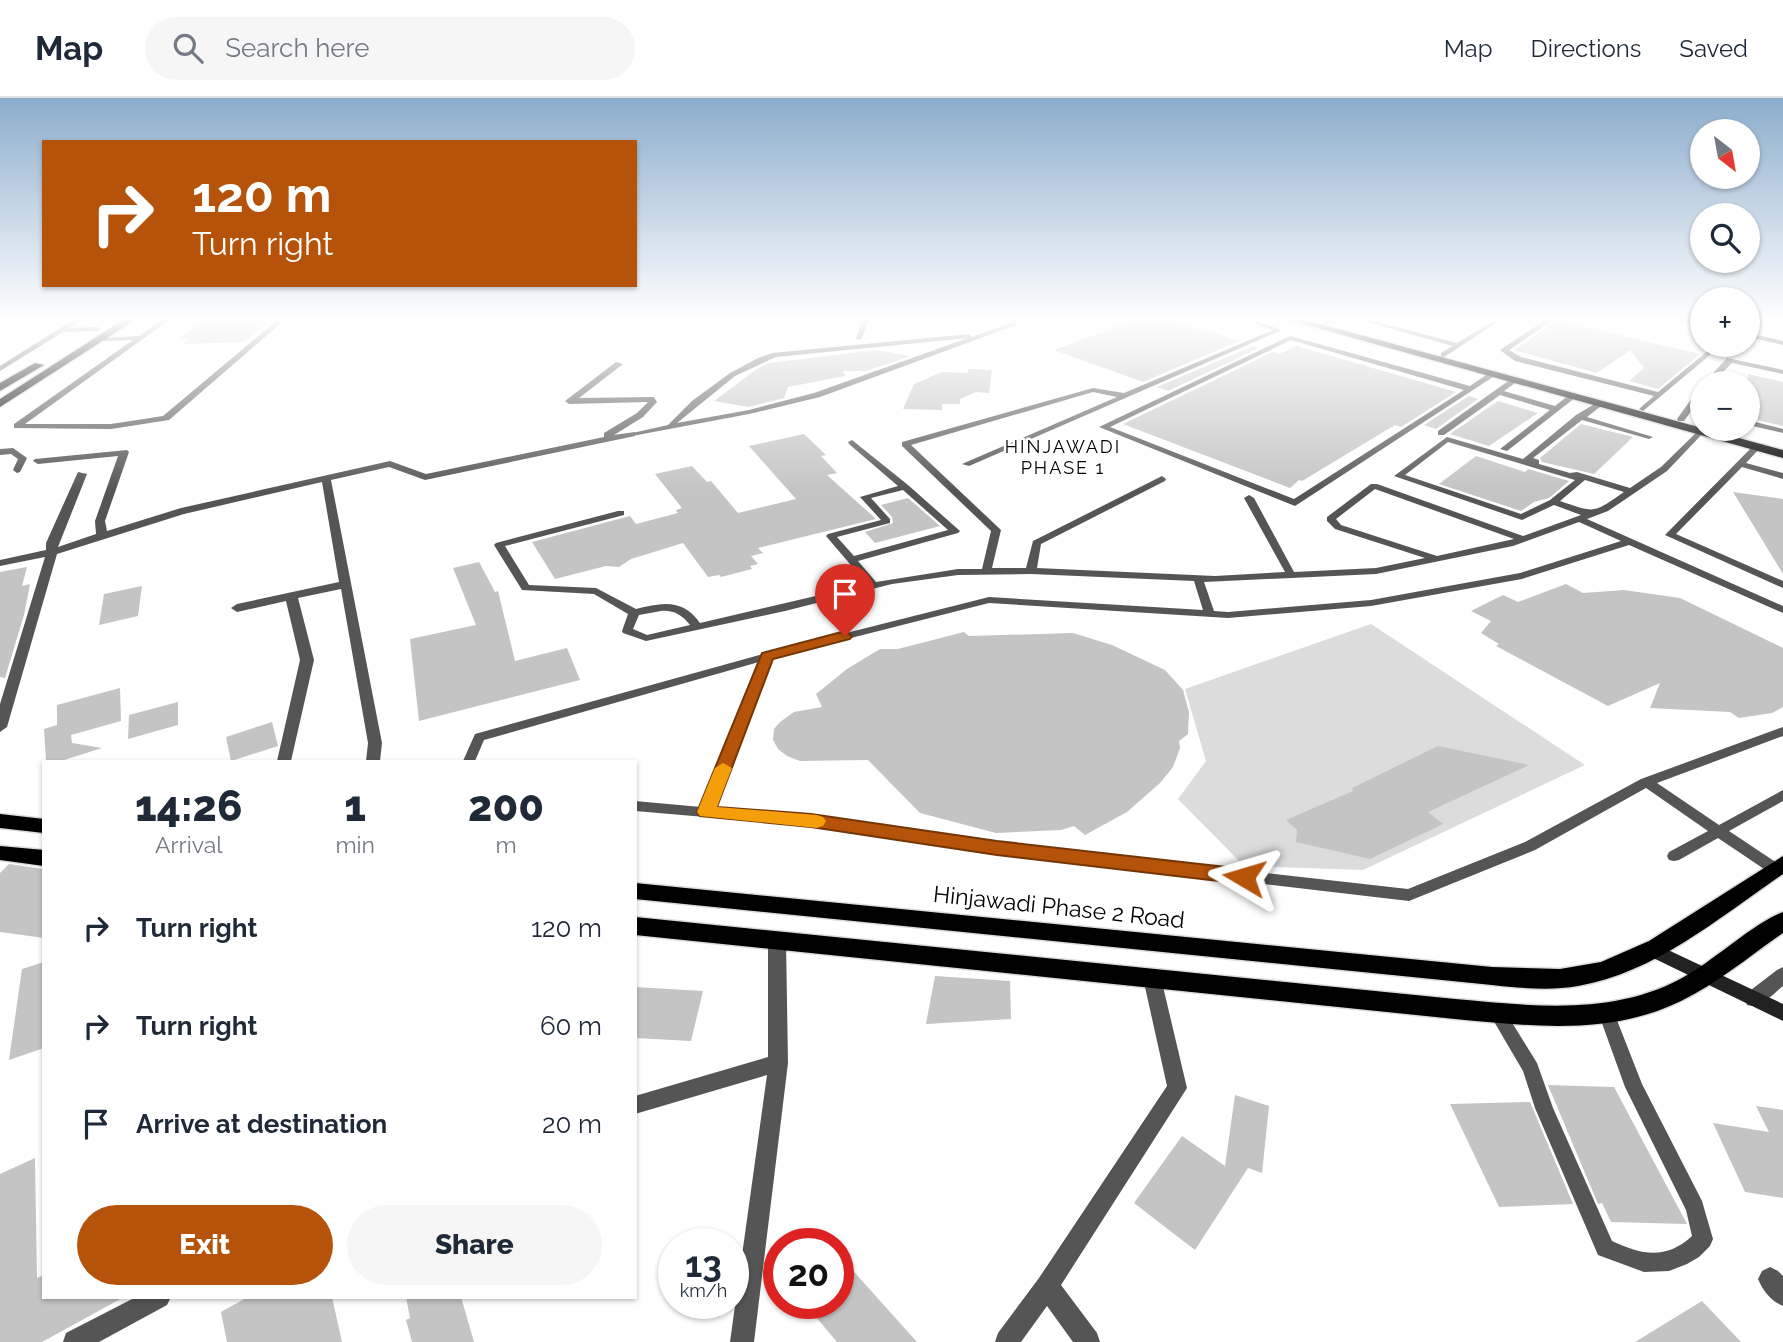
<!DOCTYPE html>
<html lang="en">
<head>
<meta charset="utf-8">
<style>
	:root { --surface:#fff; --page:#f6f6f7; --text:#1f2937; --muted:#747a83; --line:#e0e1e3; --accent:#b45309 }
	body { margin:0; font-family:Raleway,sans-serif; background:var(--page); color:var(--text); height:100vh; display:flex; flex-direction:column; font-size:26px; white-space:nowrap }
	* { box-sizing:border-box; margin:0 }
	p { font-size:23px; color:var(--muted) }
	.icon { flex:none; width:38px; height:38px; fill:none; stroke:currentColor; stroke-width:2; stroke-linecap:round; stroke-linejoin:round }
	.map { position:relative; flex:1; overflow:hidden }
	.sheet { position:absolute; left:42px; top:662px; width:595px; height:539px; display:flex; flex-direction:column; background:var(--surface); border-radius:0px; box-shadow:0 2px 5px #0004 }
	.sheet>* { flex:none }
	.banner { position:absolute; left:42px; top:42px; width:595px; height:147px; border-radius:0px; box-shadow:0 2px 5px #0004; background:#b45309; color:#fff; overflow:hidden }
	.needle { width:46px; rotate:149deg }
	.tools { position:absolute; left:1690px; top:21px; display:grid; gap:14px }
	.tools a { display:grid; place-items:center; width:70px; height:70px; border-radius:50%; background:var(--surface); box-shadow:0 2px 5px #0004; font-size:35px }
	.speed { position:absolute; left:658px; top:1130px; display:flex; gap:14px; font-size:35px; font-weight:700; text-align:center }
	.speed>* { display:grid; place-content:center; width:91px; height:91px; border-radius:50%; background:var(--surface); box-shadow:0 2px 5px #0004; line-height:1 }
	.speed small { font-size:18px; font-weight:400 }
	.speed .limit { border:10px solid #d22; background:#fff; color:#111 }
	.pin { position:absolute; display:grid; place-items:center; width:60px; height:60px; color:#fff; margin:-72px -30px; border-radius:50% 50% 50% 0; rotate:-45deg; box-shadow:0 0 7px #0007 }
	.pin .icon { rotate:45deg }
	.me { position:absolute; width:77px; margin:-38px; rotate:277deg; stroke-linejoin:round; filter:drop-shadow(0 0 5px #0008) }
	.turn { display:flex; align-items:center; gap:24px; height:147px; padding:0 35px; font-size:32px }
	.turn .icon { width:91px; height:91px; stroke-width:2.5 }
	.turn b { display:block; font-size:49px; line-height:60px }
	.eta { display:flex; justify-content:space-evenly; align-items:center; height:119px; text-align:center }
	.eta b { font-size:42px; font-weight:800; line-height:49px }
	.primary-button { display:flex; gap:14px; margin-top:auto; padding:14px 35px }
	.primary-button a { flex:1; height:80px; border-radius:42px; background:var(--accent); color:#fff; font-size:28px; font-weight:800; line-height:80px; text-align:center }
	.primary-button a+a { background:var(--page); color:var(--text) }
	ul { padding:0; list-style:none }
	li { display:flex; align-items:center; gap:21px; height:98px; padding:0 35px }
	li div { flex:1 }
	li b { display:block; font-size:26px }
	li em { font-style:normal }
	header { display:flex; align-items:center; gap:42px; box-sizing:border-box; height:98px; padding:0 35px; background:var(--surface); border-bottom:2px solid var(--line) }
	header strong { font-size:33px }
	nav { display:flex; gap:38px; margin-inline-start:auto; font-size:24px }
	.search { width:490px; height:63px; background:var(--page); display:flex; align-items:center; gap:18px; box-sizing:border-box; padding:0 24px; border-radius:38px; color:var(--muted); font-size:26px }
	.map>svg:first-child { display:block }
	.green { fill:#dcdcdc }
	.building { fill:#c4c4c4 }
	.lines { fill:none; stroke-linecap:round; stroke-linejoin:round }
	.primary-casing { stroke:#dbdbdb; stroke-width:3 }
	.lane { fill:#555; fill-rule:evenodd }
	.street { fill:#555; fill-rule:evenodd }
	.secondary { fill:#222; fill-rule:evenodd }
	.primary { fill:#000; fill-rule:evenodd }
	.route { fill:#b45309; stroke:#753606; stroke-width:2 }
	.slow { fill:#f59e0b }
	.labels { text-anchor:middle; stroke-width:5; stroke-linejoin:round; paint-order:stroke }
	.far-neighbourhood-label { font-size:18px; letter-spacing:2px; fill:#000; stroke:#fff }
	.near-street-label { font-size:23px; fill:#000; stroke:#fff }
</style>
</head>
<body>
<header>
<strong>Map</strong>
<div class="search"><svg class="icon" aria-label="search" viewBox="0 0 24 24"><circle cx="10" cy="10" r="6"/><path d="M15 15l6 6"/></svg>Search here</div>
<nav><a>Map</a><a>Directions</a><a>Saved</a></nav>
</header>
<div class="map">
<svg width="1783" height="1244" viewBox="0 0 1783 1244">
	<rect width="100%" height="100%" fill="#fff"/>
	<!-- green -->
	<path class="green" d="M1371 526 1585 667 1363 772 1244 768 1178 701 1206 663 1185 591Z"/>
	<!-- building -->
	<g class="building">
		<path d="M206 220H263L273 221 244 244 183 246 190 241H178Z"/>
		<path d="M1140 220H1165L1239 243 1143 284 1054 252Z"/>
		<path d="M1558 222 1644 243 1700 256 1658 291 1629 283 1644 270 1630 252 1597 275 1514 252Z"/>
		<path d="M1253 248 1259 250 1168 293 1157 289Z"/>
		<path d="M1297 248 1456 294 1401 329 1395 327 1302 383 1299 382 1290 390 1123 326 1273 254 1279 256Z"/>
		<path d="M876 252 911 258 866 273H843L845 278 788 289 784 300 748 309 714 303 757 271 769 265Z"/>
		<path d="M968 271 992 272 989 295 976 294 960 301V306H942V312L903 311 914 286 942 274 968 275Z"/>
		<path d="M1748 276 1783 284V328L1748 320Z"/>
		<path d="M1469 298 1478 301 1436 331 1424 327Z"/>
		<path d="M1498 303 1538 315 1489 348 1450 336Z"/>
		<path d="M1581 326 1633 339 1594 376 1542 364 1540 360Z"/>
		<path d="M804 336 826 357 821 358 837 375 827 377 876 421 758 450 763 455 751 458 758 466 750 468 752 471 721 479 719 477 708 479 683 445 631 461 619 469 606 468 555 481 532 444 630 418 636 426 678 415 676 412 682 410 655 376 692 368 707 384 711 383 738 415 796 401 749 348Z"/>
		<path d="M1476 358 1525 374 1528 371 1569 383 1549 400 1534 404 1521 413 1439 386Z"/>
		<path d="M1733 394 1783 401V476Z"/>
		<path d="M908 400 940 428 875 445 865 434 893 425 892 419 881 407Z"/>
		<path d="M479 464 495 494 498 493 515 563 567 550 580 582 419 623 410 541 476 527 453 470Z"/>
		<path d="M27 469 22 488 30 486 24 517 5 580 0 579V474Z"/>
		<path d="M1566 486 1583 495 1624 492 1680 500 1783 550V609L1772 615 1739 620 1730 614 1650 610 1660 585 1608 608 1496 548 1499 546 1481 535 1491 523 1471 513 1503 497 1518 504Z"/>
		<path d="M142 488 138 518 99 527 104 496Z"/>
		<path d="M964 534 969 538 1073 535 1112 547 1165 572 1183 592 1189 614 1188 636 1179 643 1180 650 1173 669 1160 685 1127 714 1085 737 1074 728 1061 732 996 735 920 715 868 662 800 663 787 658 778 651 773 642 774 631 780 624 794 614 822 609 816 596 847 571 880 551H898Z"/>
		<path d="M120 590 121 623 71 637 72 645 102 650 61 663H46L44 631 57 627V607Z"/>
		<path d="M178 604V627L128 641 129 617Z"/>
		<path d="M272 624 278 648 231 663 226 639Z"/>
		<path d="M1438 648 1529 667 1428 714 1443 726 1370 761 1296 744 1297 732 1286 722 1353 693 1352 690Z"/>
		<path d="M9 766 44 771V840L0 834V775Z"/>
		<path d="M44 864V950L9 962 22 871Z"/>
		<path d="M935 878 1010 883 1011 921 926 926Z"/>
		<path d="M635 889 703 893 691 943 635 940Z"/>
		<path d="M1548 987 1614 989 1687 1126 1611 1124 1602 1105 1598 1106Z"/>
		<path d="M1235 997 1269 1008 1262 1075 1248 1070 1195 1152 1134 1105 1182 1038 1225 1068Z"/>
		<path d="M1530 1004 1533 1011 1573 1106 1499 1109 1450 1006Z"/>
		<path d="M1756 1008 1783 1012V1100L1745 1094 1713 1025 1769 1034Z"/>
		<path d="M35 1060 37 1180 44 1177V1199H124L42 1244H0V1076Z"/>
		<path d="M838 1156 917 1244H837L805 1206H838Z"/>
		<path d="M248 1199H332L342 1244H227L221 1214Z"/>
		<path d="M406 1199H461L474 1244H412L406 1222 410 1220Z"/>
		<path d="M1702 1203 1741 1244H1635Z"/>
	</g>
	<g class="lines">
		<defs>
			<g id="primary">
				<path d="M126 220H138L0 309V301Z"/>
				<path d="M1282 220H1298L1783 352V360Z"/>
				<path d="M35 265 44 267 0 293V285Z"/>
				<path d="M0 716 44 721V735L0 730Z"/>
				<path d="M0 748 44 752V768L0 762Z"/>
				<path d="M1783 758V776C1720 819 1655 875 1578 888 1550 893 1520 890 1492 887L635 801V785L1492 869 1560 871 1601 864 1649 843Z"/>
				<path d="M1783 814V835C1750 858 1718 885 1681 903 1610 938 1531 928 1455 921L635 837V819L1455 901C1535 908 1617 919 1689 876 1716 860 1757 823 1783 814Z"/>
			</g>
		</defs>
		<!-- primary casing -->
		<use href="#primary" class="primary-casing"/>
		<!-- lane -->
		<g class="lane">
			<path d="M76 220H84L70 230 98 229 101 231 98 233 63 234 0 273V268Z"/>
			<path d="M164 220H172L25 326H111L163 318 280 220H287L169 322 111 331 14 330V326L133 242 102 243 100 242V240L139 238Z"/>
			<path d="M863 220H869L862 240 859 242 856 240Z"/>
			<path d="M1013 220H1019L1016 227 820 299 749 316 632 338 628 336 668 327 692 303 730 275 758 260 772 255 969 236 972 239 1011 225ZM968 240 814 295 749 312 677 325 735 278 776 259Z"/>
			<path d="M1330 220H1339L1328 226H1324V224Z"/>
			<path d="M1352 220H1363L1457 245 1493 223 1498 224 1444 259H1441V255L1453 248Z"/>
			<path d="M1548 220H1556L1509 252 1521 259 1658 294 1710 251 1716 252 1643 313 1639 311 1654 298 1515 263 1500 252Z"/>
			<path d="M1256 223 1282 232 969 368 962 366 1117 299 1093 294 911 347 1001 432 992 470H1026L1033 443 1162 378 1166 381 1165 383 1041 446 1037 470 1215 478 1285 474 1244 400 1249 397 1254 400 1294 474 1376 470 1425 460 1335 431 1327 423V419L1371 386H1377L1523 438 1581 417 1554 407 1522 422 1394 378 1447 339 1523 361 1576 317 1598 304 1602 306 1601 308 1587 319 1653 339 1649 341 1582 322 1533 360 1539 362V366L1570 375 1577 374 1630 390 1661 369 1703 328V331L1706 332 1667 373 1608 413 1587 421 1783 508V515L1629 447 1522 481 1371 508 1228 520 989 505 772 560 714 710 812 718 997 745 1408 791 1525 744 1641 681 1783 629V638L1657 685 1719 727 1783 692V703L1729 733 1780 767 1782 771 1780 775 1775 776 1770 775 1718 740 1679 762 1674 763 1669 762 1667 758 1669 754 1708 733 1646 690 1535 752 1409 803 997 755 812 728 635 713V703L701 709 759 564 484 642 475 663H463L475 636 763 556 989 499 1203 512 1194 483 1031 476 958 477 892 486 785 513 646 543 623 535 622 533 628 516 594 496 522 492 494 447 496 445 618 413H624V417L505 448 529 487 596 490 636 511C662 505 682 500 700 525L867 486 826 438 828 436 881 422 860 399 898 388 849 346 848 344 852 342 908 387 960 433 958 435 858 463 876 484 958 471H982L991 433 902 348V344L1093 290 1124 295 1273 232 1254 226V224ZM1448 344 1575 382 1550 402 1521 416 1405 377ZM1585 382 1624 394C1592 416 1596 415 1560 403ZM1375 391 1514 441 1437 458 1341 427 1336 421ZM903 392 948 432 854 458 837 439 890 425V421L871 400ZM1579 424 1621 443 1520 475 1371 502 1228 514 1214 513 1204 484 1376 476 1513 448ZM661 513C674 512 682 517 690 527L647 537 633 531 639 517Z"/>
			<path d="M1290 238 1470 288 1489 275 1496 277 1295 408 1099 329ZM1291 242 1464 292 1294 401 1110 329Z"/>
			<path d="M1727 260 1783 272V276L1732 265 1712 285H1704Z"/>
			<path d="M1511 281 1518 283 1504 293 1555 308 1569 297 1576 299 1507 353 1500 351 1550 312 1500 297 1444 337H1438V333Z"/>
			<path d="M1700 289H1703V297L1695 308 1703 310V314L1692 312 1684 323H1678L1677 321Z"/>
			<path d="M1748 322 1783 331V335L1748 327Z"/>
			<path d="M1754 347 1761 349 1746 365 1783 375V381L1742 369 1676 436 1783 483V490L1665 437Z"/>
			<path d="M13 350 27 360 20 374 17 375 13 372 18 361 11 356 0 357V351Z"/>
			<path d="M1497 908 1503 910 1537 965 1553 1010 1612 1143C1642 1157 1666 1162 1692 1138L1686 1112 1625 989 1599 917 1601 912 1607 910 1613 912 1642 986 1702 1103 1713 1141 1710 1148 1699 1159 1687 1166 1669 1173 1644 1174 1598 1157 1535 1010 1523 973 1489 915 1491 910Z"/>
		</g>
		<!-- street -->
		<g class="street">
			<path d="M616 264 623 266 579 300 654 299 657 304 643 319 614 337 635 334V338L425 382 389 369 331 382 382 645 380 663H366L368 645 341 491 298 500 314 562 291 663H277L300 562 286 503 237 514 231 510 237 506 339 484 322 384 184 416 57 456 7 629 0 634V606L45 459 0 468V462L46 452V445L78 374 87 376 58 449 96 436 95 423 118 358 38 366 33 363 35 361 127 352 129 354 105 423 107 433 181 410 390 363 426 376 604 339V335L637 315 648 304 569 306 565 303Z"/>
			<path d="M777 836 783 838 786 843 788 965 754 1244H730L767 977 635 1016V998L768 959V843L771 838Z"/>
			<path d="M1783 869V888C1773 896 1761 911 1747 907L1745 901 1747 895 1777 872Z"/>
			<path d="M1152 872 1158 875 1161 880 1187 990 1061 1187 1097 1235 1100 1244H1073L1047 1208 1021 1244H995L998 1235 1039 1180 1167 988 1143 880 1146 875Z"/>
			<path d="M1770 1169 1778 1173 1783 1178V1208C1771 1203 1763 1193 1758 1181L1762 1173Z"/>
			<path d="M136 1199H171L167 1207 99 1244H63L66 1235Z"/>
		</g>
		<!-- secondary -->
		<g class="secondary">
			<path d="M1673 220 1703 224V228L1674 222Z"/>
			<path d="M1748 235 1783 243V247L1748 239Z"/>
			<path d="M1651 844 1783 906V923L1645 856 1642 851 1645 846Z"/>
		</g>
		<!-- primary -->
		<use href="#primary" class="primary"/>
	</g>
	<!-- sky -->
	<linearGradient id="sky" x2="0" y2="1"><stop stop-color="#8cadcc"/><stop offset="0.56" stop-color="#fff"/><stop offset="1" stop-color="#fff" stop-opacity="0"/></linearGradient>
	<rect width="1783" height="394" fill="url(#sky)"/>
	<!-- route -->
	<path class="route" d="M845 533 852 538 850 541 773 561 717 709 811 716 997 743 1244 771 1251 774 1253 779 1251 784 1244 786 997 757 811 729 700 718 697 714 762 555Z"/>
	<!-- slow -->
	<path class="slow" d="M723 665 732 670 717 709 817 717 823 719 826 723 823 728 817 730 700 718 697 714 715 670Z"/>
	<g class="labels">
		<!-- far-neighbourhood labels -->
		<g class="far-neighbourhood-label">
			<text x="1063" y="355">HINJAWADI<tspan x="1063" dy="21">PHASE 1</tspan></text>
		</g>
		<!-- near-street labels -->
		<g class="near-street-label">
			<text transform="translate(1059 809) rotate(6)" y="8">Hinjawadi Phase 2 Road</text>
		</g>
	</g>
</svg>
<div class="tools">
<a><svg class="needle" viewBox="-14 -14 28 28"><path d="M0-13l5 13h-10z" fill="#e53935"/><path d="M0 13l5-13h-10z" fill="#747a83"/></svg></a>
<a><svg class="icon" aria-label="search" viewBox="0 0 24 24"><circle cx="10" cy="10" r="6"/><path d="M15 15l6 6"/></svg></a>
<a>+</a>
<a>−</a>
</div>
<div class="speed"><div>13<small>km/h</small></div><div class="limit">20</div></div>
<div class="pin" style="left:845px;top:538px;background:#d93025"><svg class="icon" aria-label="arrive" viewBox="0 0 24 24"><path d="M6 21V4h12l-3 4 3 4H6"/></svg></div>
<svg class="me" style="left:1244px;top:779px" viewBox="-20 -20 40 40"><path d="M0-17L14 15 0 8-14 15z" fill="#b45309" stroke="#fff" stroke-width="4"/></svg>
<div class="banner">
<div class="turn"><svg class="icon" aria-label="right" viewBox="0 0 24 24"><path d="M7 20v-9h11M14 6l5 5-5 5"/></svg><div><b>120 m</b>Turn right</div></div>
</div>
<section class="sheet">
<div class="eta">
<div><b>14:26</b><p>Arrival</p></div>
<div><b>1</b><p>min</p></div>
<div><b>200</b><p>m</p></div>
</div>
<ul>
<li><svg class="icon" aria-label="right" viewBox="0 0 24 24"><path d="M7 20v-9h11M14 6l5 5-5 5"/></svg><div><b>Turn right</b></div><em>120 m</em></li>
<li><svg class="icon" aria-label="right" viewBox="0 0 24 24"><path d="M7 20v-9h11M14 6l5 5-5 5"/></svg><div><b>Turn right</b></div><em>60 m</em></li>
<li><svg class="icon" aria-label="arrive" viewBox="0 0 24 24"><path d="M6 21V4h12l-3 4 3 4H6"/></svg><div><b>Arrive at destination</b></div><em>20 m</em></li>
</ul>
<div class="primary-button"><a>Exit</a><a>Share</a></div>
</section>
</div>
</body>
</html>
